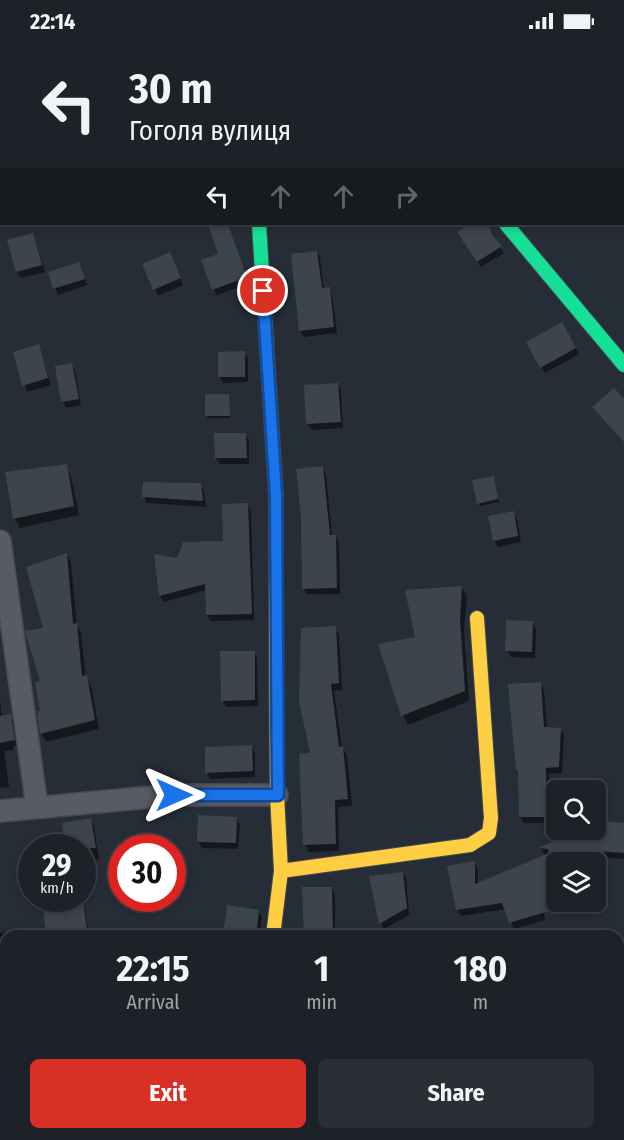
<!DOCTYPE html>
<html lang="en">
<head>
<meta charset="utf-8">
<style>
	:root { --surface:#1c2228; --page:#292f34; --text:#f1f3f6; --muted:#a0a4a8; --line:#3a3f45; --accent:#d93025 }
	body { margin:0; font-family:"Fira Sans Condensed",sans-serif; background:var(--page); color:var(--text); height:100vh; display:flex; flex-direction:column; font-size:22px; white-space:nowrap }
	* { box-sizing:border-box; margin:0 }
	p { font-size:20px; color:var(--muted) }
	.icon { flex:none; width:33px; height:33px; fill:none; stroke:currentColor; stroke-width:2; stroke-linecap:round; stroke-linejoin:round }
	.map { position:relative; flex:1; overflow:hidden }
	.panel { position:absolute; left:0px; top:888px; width:624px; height:210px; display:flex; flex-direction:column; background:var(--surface); border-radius:18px 18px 0 0; box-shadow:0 3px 9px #0003,0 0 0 2px var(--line) }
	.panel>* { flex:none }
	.top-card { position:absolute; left:0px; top:0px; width:624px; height:183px; box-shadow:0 3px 9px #0003,0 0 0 2px var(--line); background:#1c2228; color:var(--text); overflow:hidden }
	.controls { position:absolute; left:546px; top:738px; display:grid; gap:12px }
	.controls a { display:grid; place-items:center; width:60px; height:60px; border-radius:9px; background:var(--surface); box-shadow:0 3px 9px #0003,0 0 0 2px var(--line); font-size:30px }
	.speed { position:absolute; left:18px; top:792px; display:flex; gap:12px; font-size:30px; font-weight:700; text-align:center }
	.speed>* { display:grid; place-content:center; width:78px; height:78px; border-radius:50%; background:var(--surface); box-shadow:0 3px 9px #0003,0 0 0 2px var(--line); line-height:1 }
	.speed small { font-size:15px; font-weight:400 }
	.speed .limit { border:9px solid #d22; background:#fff; color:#111 }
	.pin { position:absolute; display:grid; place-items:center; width:51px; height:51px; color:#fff; margin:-26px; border:3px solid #fff; border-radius:50%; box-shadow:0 2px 6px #0007 }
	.me { position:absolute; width:66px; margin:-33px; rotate:90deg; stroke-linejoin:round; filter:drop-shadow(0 0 4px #0008) }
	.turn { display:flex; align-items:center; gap:21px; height:126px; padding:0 30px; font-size:27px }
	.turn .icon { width:78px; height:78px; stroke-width:2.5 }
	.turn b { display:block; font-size:42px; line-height:51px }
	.lanes { display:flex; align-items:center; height:57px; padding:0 30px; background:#0003; justify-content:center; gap:30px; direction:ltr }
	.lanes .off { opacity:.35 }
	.eta { display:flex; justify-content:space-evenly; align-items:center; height:102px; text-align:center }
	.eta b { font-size:36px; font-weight:700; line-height:42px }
	.button { display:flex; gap:12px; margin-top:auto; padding:12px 30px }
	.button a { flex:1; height:69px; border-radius:9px; background:var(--accent); color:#fff; font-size:24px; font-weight:700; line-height:69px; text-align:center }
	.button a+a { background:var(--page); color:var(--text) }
	.status { display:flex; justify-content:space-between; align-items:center; height:42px; padding:0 30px; background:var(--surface); direction:ltr }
	.status svg { height:16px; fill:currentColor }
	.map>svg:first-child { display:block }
	.shadow { fill:#0007 }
	.building { fill:#3e444c }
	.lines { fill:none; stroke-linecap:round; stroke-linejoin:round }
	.street-casing { stroke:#444950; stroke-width:24 }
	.fast-casing { stroke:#444950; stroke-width:16 }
	.slow-casing { stroke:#444950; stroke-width:16 }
	.street { stroke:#565b64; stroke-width:21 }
	.fast { stroke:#16e098; stroke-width:14 }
	.slow { stroke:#ffcf43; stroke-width:14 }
	.route-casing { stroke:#114b97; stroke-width:15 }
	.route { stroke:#1a73e8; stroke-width:10 }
</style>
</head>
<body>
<div class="status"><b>22:14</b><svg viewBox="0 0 49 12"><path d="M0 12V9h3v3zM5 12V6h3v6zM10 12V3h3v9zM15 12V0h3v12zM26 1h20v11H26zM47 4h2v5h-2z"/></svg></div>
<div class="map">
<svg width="624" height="1098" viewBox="0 0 624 1098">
	<rect width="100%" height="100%" fill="#262d36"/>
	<!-- shadow -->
	<g class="shadow">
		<rect x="188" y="0" width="24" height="2"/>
		<path d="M0 128H2L0 159Z"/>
		<path d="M210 182H238L229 184 247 236 248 242 217 253 213 247 220 212Z"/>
		<path d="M473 182H486L493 196 504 211 481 225 459 191Z"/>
		<path d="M33 193 45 230 21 236 17 230 9 199Z"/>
		<path d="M317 210 320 216 324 248 329 247 332 253 337 291 304 295 300 289Z"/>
		<path d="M173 218 183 243 158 254 144 223Z"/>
		<path d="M79 221 87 243 58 253 50 231Z"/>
		<path d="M562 282 579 312 545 331 528 301Z"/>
		<path d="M38 304 51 343 27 350 14 311Z"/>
		<path d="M244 311 248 317V340L223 341 220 335Z"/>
		<path d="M71 323 75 329 81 363 66 366 63 360Z"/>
		<path d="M338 342 341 348 343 386 312 388 308 382Z"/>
		<path d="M228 354 230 376H208L206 374Z"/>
		<path d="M245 392 249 398V422H220L216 416V393Z"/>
		<path d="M66 424 71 434 79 473 20 486 14 476Z"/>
		<path d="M322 426 326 432 332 494H336L339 501 340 552H307L303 546Z"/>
		<path d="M493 436 499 460 480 464 478 461Z"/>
		<path d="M200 443 204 449 206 465 147 461 144 454Z"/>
		<path d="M248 463 251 469 254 578 211 579 207 573 206 548 164 560 160 554 155 514 178 517 224 501Z"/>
		<path d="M513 471 517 477 521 500 498 505 494 498Z"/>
		<path d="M67 512 71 521 77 583 81 591 86 635 91 643 99 687 46 700 41 691 45 588Z"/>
		<path d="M462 546 467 555 464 588 469 659 408 683 403 673 380 603 416 597Z"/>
		<path d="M532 580 536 587 535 616 511 615 507 609Z"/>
		<path d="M335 586 339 593 342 648 334 649 342 706 347 713 352 764 338 765 339 809 309 810 305 802Z"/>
		<path d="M254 610 257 616 258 664 226 665 223 659Z"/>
		<path d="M540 642 544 648 547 686 560 687 564 693 562 731 549 732 550 781H524L521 775 520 732 517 728Z"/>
		<path d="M0 658 2 675 10 674 14 680 17 703 13 704 14 708 4 709 9 745 0 746Z"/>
		<path d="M251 705 255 711V735L210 737 207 730Z"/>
		<path d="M236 776 240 783 238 807 202 806 198 799Z"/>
		<path d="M91 778 94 784 99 818 82 820V806Z"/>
		<path d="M596 780 624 782V817L583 814 585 820H556V854L542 856 545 878 514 887 506 867 461 874 457 867 474 821 478 827V842L550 812H544L541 807 580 788H596Z"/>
		<path d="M403 831 406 837 409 873 384 887 381 881 371 836Z"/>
		<path d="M332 847 335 853V894H305Z"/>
		<path d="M82 861 85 868 89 893 49 894 48 892Z"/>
		<path d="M258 869 262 875 260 894H224Z"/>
		<path d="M14 889 17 894H6V933H0V891Z"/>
		<path d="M101 1092H144V1098H103Z"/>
		<path d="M504 1092H529L531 1098H506Z"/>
	</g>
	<!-- building -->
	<g class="building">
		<path d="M208 182H228L245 229V236L212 248 201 218 218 212Z"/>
		<path d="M471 182H489L492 193 502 204 477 220 457 190Z"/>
		<path d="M33 191 42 223 16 230 7 198Z"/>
		<path d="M317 209 322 246 330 245 334 285 299 289 291 212Z"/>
		<path d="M170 210 181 236 153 248 142 222Z"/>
		<path d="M79 220 85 237 53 247 48 230Z"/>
		<path d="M562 280 576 306 540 326 526 300Z"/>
		<path d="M39 302 48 336 22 344 13 310Z"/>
		<path d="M245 309V335H218V310Z"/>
		<path d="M72 321 79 357 61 360 55 324Z"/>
		<path d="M338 341 341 380 306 382 304 343Z"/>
		<path d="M614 346 624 357V400L592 365Z"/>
		<path d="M205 352H229L230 374H205Z"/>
		<path d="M214 391H246L247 416H215Z"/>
		<path d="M67 422 74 464 13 477 5 430Z"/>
		<path d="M323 424 330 493H336L337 546 302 547 301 476 296 427Z"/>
		<path d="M494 434 498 457 477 462 472 438Z"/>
		<path d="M143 440 201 441 203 459 142 455Z"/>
		<path d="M248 461 252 572 206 573 205 542 159 554 154 512 177 516 183 500 223 499 222 462Z"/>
		<path d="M514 469 518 494 493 499 488 474Z"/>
		<path d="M67 511 73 582 77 581 82 634 87 633 95 678 40 692 37 669H40L35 640 40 639 25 589 43 586 26 525Z"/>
		<path d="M462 544 460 577 465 649 401 674 378 602 415 595 405 548Z"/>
		<path d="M506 578 533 579 532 610 505 609Z"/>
		<path d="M336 584 339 641 331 642 339 705 343 704 348 757 335 758 336 802 303 803 299 712 310 711 299 659 301 586Z"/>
		<path d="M220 609H255V658L221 659Z"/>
		<path d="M541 640 544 685 561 686 559 725 546 726 547 775H519L518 728H516L508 642Z"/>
		<path d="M11 672 15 698 0 701V674Z"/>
		<path d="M252 703 253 729 205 731V705Z"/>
		<path d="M198 773 237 775 236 801 197 800Z"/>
		<path d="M91 776 96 806H65L62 781Z"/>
		<path d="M596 778 624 781V811L581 808 584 820H556V867L509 881 502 861 456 868 447 824 475 819V842L549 811 548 807 539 806 576 788H596Z"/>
		<path d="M403 830 407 866 379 882 369 834Z"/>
		<path d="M302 845H332L333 894H304Z"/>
		<path d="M83 860 87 887 46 893 43 866Z"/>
		<path d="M227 863 259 868 256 894H223Z"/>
	</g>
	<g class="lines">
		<defs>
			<g id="street">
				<path d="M231 0V2"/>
				<path d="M69 2 75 0"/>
				<path d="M0 20H2"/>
				<path d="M0 499 37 765"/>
				<path d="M0 769 174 753H277"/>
				<path d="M162 1092V1098"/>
			</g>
			<g id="fast">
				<path d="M259 182 276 453V542"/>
				<path d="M506 182 624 323"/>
				<path d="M616 1098 624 1092"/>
			</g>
			<g id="slow">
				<path d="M357 0 358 2"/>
				<path d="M281 829 470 803 489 791 491 776 477 576"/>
				<path d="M273 894 281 829 277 753 276 542"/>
			</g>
		</defs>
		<!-- street casing -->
		<use href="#street" class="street-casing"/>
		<!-- fast casing -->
		<use href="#fast" class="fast-casing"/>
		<!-- slow casing -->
		<use href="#slow" class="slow-casing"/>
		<!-- street -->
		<use href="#street" class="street"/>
		<!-- fast -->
		<use href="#fast" class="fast"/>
		<!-- slow -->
		<use href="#slow" class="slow"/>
	</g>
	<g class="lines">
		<defs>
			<path id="route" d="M174 753H278L276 453 263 249"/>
		</defs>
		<!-- route casing -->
		<use href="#route" class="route-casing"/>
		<!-- route -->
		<use href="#route" class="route"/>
	</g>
</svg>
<div class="controls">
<a><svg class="icon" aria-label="search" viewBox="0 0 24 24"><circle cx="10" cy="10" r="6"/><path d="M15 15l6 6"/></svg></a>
<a><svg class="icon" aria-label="layers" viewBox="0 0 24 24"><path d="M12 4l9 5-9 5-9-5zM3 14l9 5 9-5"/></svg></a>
</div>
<div class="speed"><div>29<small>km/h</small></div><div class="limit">30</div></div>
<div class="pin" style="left:263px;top:249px;background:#d93025"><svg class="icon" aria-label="arrive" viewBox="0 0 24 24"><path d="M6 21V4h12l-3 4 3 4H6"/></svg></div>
<svg class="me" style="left:174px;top:753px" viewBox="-20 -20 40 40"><path d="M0-17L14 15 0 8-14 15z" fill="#1a73e8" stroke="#fff" stroke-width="4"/></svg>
<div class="top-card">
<div class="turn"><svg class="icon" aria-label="left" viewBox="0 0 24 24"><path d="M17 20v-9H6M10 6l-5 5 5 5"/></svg><div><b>30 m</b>Гоголя вулиця</div></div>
<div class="lanes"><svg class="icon" aria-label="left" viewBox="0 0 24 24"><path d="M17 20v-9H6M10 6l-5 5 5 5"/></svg><svg class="icon off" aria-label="ahead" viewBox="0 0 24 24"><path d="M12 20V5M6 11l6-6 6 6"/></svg><svg class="icon off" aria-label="ahead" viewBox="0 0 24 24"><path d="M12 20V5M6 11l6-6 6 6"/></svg><svg class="icon off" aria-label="right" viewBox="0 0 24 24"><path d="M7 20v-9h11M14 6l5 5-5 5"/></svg></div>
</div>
<section class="panel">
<div class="eta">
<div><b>22:15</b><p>Arrival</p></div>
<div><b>1</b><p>min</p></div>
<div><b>180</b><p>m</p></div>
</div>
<div class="button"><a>Exit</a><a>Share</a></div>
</section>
</div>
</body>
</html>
